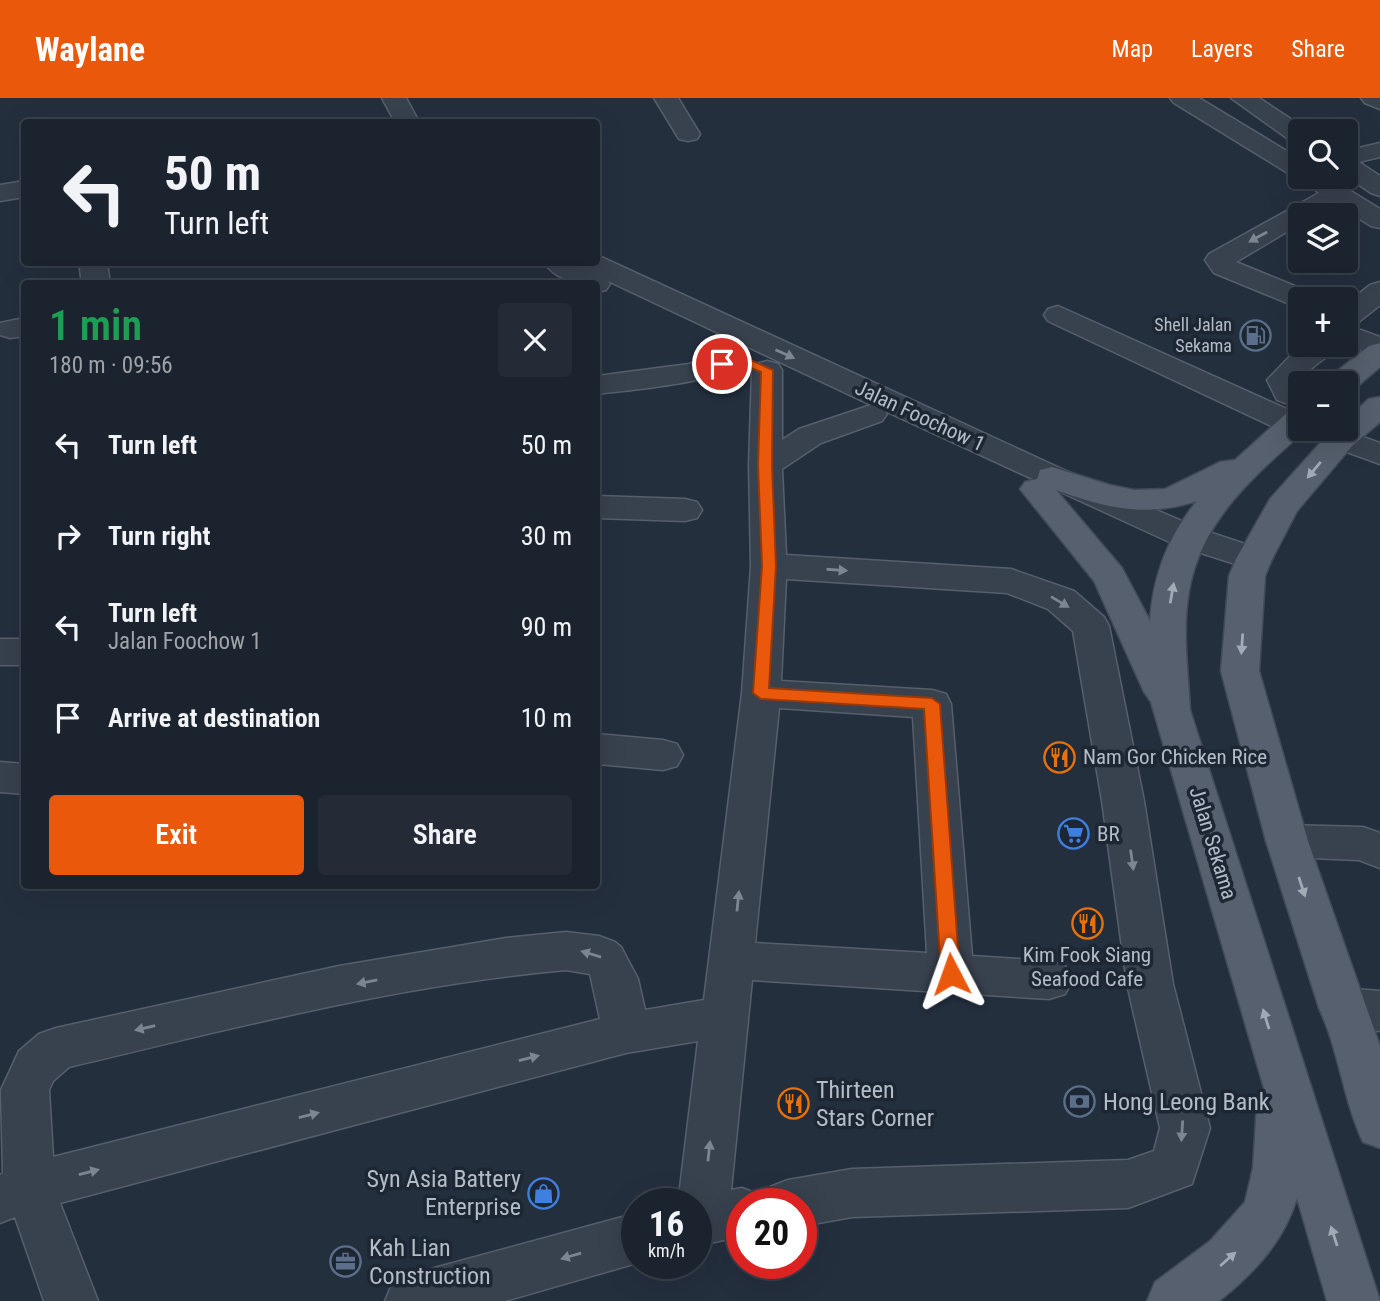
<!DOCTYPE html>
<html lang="en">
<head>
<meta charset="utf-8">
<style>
	:root { --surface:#1b232e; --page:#242b36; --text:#f1f3f6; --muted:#a0a4aa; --line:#39404a; --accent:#ea580c }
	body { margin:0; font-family:"Roboto Condensed",sans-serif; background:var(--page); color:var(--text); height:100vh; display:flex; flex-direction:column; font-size:26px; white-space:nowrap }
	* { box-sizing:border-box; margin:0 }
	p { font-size:23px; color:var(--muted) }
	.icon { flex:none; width:38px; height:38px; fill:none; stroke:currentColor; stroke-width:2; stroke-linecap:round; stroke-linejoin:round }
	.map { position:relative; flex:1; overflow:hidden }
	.side { position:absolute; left:21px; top:182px; width:579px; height:609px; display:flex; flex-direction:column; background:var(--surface); border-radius:7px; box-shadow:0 7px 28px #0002,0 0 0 2px var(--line) }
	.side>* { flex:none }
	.hud { position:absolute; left:21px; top:21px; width:579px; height:147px; border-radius:7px; box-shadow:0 7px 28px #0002,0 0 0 2px var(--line); background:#1b232e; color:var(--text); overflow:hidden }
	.controls { position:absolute; left:1288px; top:21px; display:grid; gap:14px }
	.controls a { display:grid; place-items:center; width:70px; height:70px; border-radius:7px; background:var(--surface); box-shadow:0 7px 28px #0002,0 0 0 2px var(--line); font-size:35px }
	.speed { position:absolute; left:621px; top:1090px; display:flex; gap:14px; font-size:35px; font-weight:700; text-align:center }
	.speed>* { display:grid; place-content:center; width:91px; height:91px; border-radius:50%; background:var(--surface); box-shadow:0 7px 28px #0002,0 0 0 2px var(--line); line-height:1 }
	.speed small { font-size:18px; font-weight:400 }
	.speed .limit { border:10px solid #d22; background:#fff; color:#111 }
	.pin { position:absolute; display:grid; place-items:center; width:60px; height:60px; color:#fff; margin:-30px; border:4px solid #fff; border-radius:50%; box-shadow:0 2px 7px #0007 }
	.me { position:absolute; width:77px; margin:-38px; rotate:356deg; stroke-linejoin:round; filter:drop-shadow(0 0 5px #0008) }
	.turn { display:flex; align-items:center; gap:24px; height:147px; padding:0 28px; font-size:32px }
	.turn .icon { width:91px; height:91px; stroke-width:2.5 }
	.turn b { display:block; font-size:49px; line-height:60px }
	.round { display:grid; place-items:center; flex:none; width:74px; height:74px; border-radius:7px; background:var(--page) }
	.headline { display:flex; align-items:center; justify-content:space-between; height:119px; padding:0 28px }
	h1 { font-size:42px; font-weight:600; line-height:52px; color:#1e9e55 }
	.button { display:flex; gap:14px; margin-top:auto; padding:14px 28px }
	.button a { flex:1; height:80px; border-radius:7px; background:var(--accent); color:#fff; font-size:28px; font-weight:600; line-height:80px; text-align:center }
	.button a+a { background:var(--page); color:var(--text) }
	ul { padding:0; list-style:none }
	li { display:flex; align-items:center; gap:21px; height:91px; padding:0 28px }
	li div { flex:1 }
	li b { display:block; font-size:26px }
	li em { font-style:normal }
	header { display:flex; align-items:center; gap:42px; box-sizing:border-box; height:98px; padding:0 35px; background:var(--accent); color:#fff }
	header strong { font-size:33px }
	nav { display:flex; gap:38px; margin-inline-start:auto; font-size:24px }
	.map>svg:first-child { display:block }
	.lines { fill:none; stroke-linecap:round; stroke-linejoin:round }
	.minor-casing { stroke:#565f6c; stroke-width:3 }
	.major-casing { stroke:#414a57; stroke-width:3 }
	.minor { fill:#38414e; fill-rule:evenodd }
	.major { fill:#56606e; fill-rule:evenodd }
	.oneway { fill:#7c8592 }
	.oneway2 { fill:#a1aab7 }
	.route { fill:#ea580c; stroke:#983908; stroke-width:2 }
	.labels { text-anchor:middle; stroke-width:7; stroke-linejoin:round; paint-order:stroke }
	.far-poi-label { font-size:18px; fill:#b4bcc9; stroke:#1d2633; text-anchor:end }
	.street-label { font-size:21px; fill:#b4bcc9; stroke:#1d2633 }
	.poi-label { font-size:21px; fill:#b4bcc9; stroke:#1d2633; text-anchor:start }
	.near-poi-label { font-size:24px; fill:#b4bcc9; stroke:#1d2633; text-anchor:start }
</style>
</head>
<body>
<header>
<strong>Waylane</strong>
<nav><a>Map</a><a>Layers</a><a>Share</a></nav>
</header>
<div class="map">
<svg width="1380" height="1203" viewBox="0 0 1380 1203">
	<rect width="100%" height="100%" fill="#242f3e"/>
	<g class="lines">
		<defs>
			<g id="minor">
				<path d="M382 0H406L419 24H395Z"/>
				<path d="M654 0H678L700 36 697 41 688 43 679 41Z"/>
				<path d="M1170 0H1199L1300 61V79H1304L1291 77 1174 5Z"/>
				<path d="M1231 0H1259L1309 33H1300V45L1291 43Z"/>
				<path d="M1361 0H1380V11L1365 5Z"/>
				<path d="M1380 45V59L1359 64 1380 78V98L1371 95 1346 78V53Z"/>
				<path d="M1310 79H1328L1380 111V130L1371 128 1337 107 1316 117H1300V126L1236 164 1312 195 1316 201H1300V209L1292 207 1214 175 1205 162 1209 156 1319 95 1306 84Z"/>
				<path d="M24 83V99L0 103V87Z"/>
				<path d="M597 157 1064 372 1200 431 1266 453 1272 461 1266 469 1254 472 1176 447 885 313 887 316 882 323 821 345 782 371 786 457 1011 471 1074 493 1104 519 1109 528 1144 703 1173 886 1210 1030 1192 1086 1128 1110 852 1119 802 1128V1106H742V1138L696 1148V1106H678L698 943 626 955 60 1105 98 1203H44L15 1119 0 1125V1077L3 1075 1 992 19 953 39 936 56 930 339 868 506 840 566 834 599 838 615 844 621 849 638 881 645 912 704 902 742 595 751 468 749 367 752 272 756 266 767 263 778 266 782 272V342L799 331 871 307 608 183 610 186 606 192 597 194V186C578 186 555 182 544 164H597ZM786 481 1007 495 1048 511 1073 533 1102 703 1127 886 1160 1030 1154 1053 1128 1062 852 1071 788 1082 770 1089 763 1104 760 1097 742 1090 731 1092 752 882 1049 901 1065 896 1072 882 1065 868 1049 863 972 858 951 606 946 596 932 592 781 583ZM779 610 913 619 927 855 755 845ZM566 872 590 876 600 921 53 1059 49 992 53 983 69 969C233 930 398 887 566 872Z"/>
				<path d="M79 164H107L110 186H82Z"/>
				<path d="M1380 184V207L1356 226 1346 229V206L1370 187Z"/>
				<path d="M1058 208 1300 317V331H1306L1293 336 1282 333 1048 223 1044 217 1048 211Z"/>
				<path d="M24 220V238L10 240 0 237V225Z"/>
				<path d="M1361 232 1380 239V260C1371 258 1362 251 1354 250 1333 249 1313 269 1298 283L1300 310 1277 302 1267 282 1294 254 1306 247H1346V233Z"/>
				<path d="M735 250 746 253 750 259C733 284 628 292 597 296V278L689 266Z"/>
				<path d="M1341 331 1380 345V366L1330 348 1325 341 1330 334Z"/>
				<path d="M597 398 685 401 697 404 702 412 697 420 685 423 597 420Z"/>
				<rect x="0" y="541" width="24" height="26"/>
				<path d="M597 636 663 642 677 646 683 657 677 668 663 672 597 666Z"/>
				<path d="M0 664 24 666V696L0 694Z"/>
				<path d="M1287 727 1363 729 1380 735V770L1359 762 1287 759 1272 755 1266 743 1272 731Z"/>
				<path d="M1342 890 1380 893V933L1342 930 1326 924 1319 910 1326 896Z"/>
				<path d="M637 1115V1165L505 1203H385L393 1184 412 1176Z"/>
			</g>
			<g id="major">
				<path d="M1380 245V269L1353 292 1346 293V285H1327L1331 278 1369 248Z"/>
				<path d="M1380 299V324L1352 348 1297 413 1272 461 1265 478 1259 573 1308 743 1380 948V1050L1363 1044C1343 1001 1339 953 1319 910L1266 743 1221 573 1229 478 1236 461 1270 401 1330 334 1334 331H1346V321L1369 301Z"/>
				<path d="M1300 311V331H1307C1256 376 1201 422 1189 493 1182 532 1188 573 1190 612L1380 1203H1327L1297 1100C1283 1145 1254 1175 1219 1203H1147L1155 1184 1210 1143 1245 1104 1253 1070 1257 1006 1264 990 1151 604 1144 594 1094 483 1020 391 1025 384 1037 381 1040 372 1052 369 1110 387 1134 392 1165 391 1220 364 1235 362 1289 313ZM1056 392C1106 410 1144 420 1197 403 1168 438 1153 478 1150 523L1122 470Z"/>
			</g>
		</defs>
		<!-- minor casing -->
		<use href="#minor" class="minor-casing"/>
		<!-- major casing -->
		<use href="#major" class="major-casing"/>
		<!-- minor -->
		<use href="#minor" class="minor"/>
		<!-- major -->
		<use href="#major" class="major"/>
	</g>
	<!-- one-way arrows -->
	<defs><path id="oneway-solid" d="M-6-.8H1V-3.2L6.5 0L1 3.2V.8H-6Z" transform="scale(1.75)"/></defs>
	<g class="oneway">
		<use href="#oneway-solid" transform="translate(1258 139) rotate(151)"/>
		<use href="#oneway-solid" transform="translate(785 256) rotate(24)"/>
		<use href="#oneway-solid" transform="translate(837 472) rotate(4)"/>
		<use href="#oneway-solid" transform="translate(1060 504) rotate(31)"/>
		<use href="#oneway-solid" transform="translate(1132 762) rotate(82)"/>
		<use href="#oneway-solid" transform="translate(738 803) rotate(-84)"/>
		<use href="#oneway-solid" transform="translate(591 856) rotate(-163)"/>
		<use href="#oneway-solid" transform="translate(367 884) rotate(169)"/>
		<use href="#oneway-solid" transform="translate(145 930) rotate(167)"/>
		<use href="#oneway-solid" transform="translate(529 960) rotate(-14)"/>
		<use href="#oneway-solid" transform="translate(309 1017) rotate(-14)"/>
		<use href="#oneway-solid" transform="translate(1182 1033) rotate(94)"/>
		<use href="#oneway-solid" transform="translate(709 1053) rotate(-84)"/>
		<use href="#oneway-solid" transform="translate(89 1074) rotate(-14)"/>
		<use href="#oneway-solid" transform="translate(571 1158) rotate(164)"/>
	</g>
	<g class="oneway2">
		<use href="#oneway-solid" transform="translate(1314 372) rotate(130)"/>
		<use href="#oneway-solid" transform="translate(1172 495) rotate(-80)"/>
		<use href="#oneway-solid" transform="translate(1242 546) rotate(94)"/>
		<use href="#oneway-solid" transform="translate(1302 789) rotate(72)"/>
		<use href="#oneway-solid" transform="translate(1266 921) rotate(-107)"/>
		<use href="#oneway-solid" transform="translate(1334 1138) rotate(-108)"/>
		<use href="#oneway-solid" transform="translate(1228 1161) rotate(-42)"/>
	</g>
	<!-- route -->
	<path class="route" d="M735 255 773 272 772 367 776 468 769 590 932 600 940 606 960 876 957 882 951 884 944 882 941 876 924 611 761 601 753 595 762 468 758 367 761 274 736 264 722 270 715 266Z"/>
	<!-- icons -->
	<defs>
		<symbol id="fuel-ring" viewBox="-11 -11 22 22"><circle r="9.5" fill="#1d2633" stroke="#5c6f8a" stroke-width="1.5"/><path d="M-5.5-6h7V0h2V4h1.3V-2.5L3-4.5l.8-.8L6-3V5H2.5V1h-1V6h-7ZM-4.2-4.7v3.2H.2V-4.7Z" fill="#5c6f8a"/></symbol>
		<symbol id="restaurant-ring" viewBox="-11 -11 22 22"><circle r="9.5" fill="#1d2633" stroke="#e8710a" stroke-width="1.5"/><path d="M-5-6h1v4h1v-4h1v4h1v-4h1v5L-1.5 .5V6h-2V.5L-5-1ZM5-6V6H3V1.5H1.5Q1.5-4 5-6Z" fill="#e8710a"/></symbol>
		<symbol id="supermarket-ring" viewBox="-11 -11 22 22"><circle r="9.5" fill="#1d2633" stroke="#3f7fe0" stroke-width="1.5"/><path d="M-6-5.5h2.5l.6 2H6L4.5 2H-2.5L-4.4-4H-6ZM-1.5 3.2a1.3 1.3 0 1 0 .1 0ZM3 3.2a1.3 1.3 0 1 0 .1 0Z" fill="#3f7fe0"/></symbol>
		<symbol id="bank-ring" viewBox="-11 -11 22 22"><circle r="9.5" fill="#1d2633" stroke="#5c6f8a" stroke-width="1.5"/><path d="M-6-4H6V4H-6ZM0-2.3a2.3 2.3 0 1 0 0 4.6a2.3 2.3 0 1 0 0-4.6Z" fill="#5c6f8a"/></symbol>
		<symbol id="shop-ring" viewBox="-11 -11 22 22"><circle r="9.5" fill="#1d2633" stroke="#3f7fe0" stroke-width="1.5"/><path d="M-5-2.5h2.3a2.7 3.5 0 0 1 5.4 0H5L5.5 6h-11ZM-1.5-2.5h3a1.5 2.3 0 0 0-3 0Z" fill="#3f7fe0"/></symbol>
		<symbol id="office-ring" viewBox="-11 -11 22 22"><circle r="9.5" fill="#1d2633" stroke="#5c6f8a" stroke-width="1.5"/><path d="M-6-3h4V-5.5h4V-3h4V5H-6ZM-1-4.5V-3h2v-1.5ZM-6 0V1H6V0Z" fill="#5c6f8a"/></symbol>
	</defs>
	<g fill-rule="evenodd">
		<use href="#fuel-ring" x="1238" y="220" width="35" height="35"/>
		<use href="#restaurant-ring" x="1042" y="642" width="35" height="35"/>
		<use href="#supermarket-ring" x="1056" y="718" width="35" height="35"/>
		<use href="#restaurant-ring" x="1070" y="808" width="35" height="35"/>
		<use href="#bank-ring" x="1062" y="986" width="35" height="35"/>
		<use href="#restaurant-ring" x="776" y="988" width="35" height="35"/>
		<use href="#shop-ring" x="526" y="1078" width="35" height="35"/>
		<use href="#office-ring" x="328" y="1146" width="35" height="35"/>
	</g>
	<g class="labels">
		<!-- far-poi labels -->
		<g class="far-poi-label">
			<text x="1232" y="233">Shell Jalan<tspan x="1232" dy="21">Sekama</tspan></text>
		</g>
		<!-- street labels -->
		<g class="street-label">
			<text transform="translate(920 318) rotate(25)" y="7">Jalan Foochow 1</text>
			<text transform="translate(1213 745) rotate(73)" y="7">Jalan Sekama</text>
		</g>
		<!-- poi labels -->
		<g class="poi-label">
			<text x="1083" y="666">Nam Gor Chicken Rice</text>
			<text x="1097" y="743">BR</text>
			<text x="1087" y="864" text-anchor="middle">Kim Fook Siang<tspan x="1087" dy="24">Seafood Cafe</tspan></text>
		</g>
		<!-- near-poi labels -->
		<g class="near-poi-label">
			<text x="816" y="1000">Thirteen<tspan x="816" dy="28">Stars Corner</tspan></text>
			<text x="1103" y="1012">Hong Leong Bank</text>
			<text x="521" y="1089" text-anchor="end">Syn Asia Battery<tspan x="521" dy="28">Enterprise</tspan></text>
			<text x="369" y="1158">Kah Lian<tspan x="369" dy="28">Construction</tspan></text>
		</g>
	</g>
</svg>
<div class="controls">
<a><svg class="icon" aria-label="search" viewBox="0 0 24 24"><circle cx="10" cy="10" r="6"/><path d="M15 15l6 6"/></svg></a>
<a><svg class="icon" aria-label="layers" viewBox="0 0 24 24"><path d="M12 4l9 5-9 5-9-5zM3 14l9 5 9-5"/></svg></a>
<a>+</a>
<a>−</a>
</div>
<div class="speed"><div>16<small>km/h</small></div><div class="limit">20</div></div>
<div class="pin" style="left:722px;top:266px;background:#d93025"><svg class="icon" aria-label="arrive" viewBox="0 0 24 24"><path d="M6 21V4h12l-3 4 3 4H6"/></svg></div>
<svg class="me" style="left:951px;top:876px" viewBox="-20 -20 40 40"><path d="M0-17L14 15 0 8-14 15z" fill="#ea580c" stroke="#fff" stroke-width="4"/></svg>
<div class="hud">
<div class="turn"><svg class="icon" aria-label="left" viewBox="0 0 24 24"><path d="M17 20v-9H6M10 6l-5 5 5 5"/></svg><div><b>50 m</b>Turn left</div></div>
</div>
<section class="side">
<div class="headline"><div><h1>1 min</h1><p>180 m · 09:56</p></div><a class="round"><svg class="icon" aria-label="close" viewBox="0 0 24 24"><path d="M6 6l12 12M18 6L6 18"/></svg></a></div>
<ul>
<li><svg class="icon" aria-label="left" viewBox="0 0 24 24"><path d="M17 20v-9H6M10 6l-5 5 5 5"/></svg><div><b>Turn left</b></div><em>50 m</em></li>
<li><svg class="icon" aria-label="right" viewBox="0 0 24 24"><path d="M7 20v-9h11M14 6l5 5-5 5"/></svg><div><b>Turn right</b></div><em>30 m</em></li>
<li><svg class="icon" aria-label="left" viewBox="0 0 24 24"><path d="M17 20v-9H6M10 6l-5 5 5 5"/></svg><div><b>Turn left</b><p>Jalan Foochow 1</p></div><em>90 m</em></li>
<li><svg class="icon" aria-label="arrive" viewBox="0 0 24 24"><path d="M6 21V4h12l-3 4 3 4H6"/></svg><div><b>Arrive at destination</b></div><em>10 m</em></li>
</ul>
<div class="button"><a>Exit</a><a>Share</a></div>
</section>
</div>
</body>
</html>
